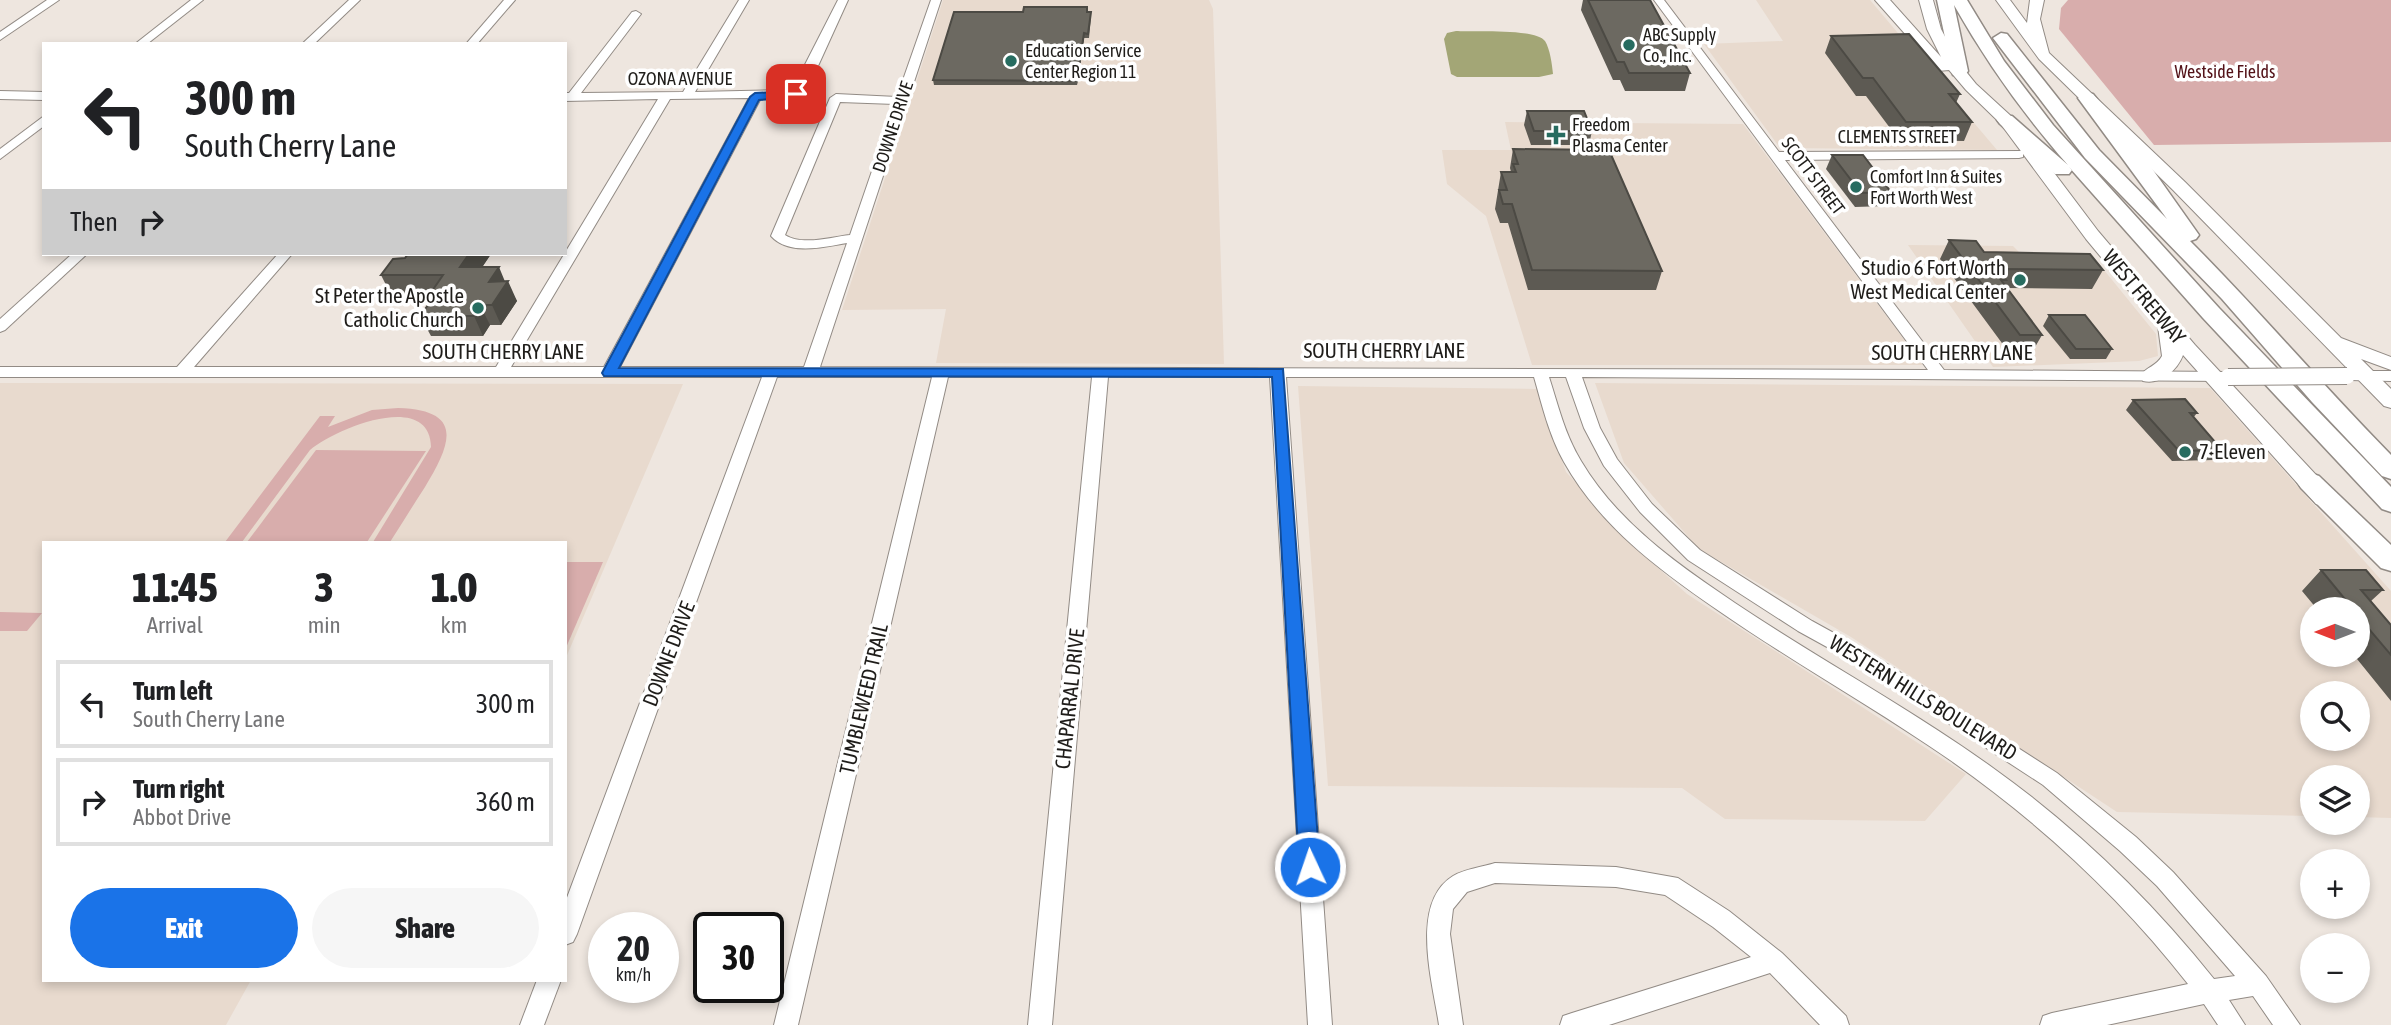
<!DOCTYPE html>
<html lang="en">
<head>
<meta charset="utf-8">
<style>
	:root { --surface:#fff; --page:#f6f6f6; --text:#202124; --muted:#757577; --line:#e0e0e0; --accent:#1a73e8 }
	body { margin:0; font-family:"Asap Condensed",sans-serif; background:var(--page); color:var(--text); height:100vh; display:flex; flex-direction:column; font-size:26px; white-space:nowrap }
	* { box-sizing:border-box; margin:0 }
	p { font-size:23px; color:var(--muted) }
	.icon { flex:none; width:38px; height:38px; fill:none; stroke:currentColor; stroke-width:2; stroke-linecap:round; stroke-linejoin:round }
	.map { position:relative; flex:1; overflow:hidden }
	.sheet { position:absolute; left:42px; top:541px; width:525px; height:441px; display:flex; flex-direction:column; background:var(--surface); border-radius:0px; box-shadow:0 4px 10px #0003 }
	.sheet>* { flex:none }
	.banner { position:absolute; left:42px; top:42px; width:525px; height:214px; border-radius:0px; box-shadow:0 4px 10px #0003; background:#fff; color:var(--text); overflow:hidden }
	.needle { width:46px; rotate:270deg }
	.controls { position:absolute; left:2300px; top:597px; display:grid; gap:14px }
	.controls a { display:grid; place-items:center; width:70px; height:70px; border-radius:50%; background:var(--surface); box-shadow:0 4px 10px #0003; font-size:35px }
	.speed { position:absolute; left:588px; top:912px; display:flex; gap:14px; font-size:35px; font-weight:700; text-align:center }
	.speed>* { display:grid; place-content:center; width:91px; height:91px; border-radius:50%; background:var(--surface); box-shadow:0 4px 10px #0003; line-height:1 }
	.speed small { font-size:18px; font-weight:400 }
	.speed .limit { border:4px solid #111; border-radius:10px; background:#fff; color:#111 }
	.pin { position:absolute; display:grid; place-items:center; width:60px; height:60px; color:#fff; margin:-30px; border-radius:14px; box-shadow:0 4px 10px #0006 }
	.me { position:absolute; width:77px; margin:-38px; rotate:357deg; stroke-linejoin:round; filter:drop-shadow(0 0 5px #0008) }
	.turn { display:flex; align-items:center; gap:24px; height:147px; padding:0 28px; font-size:32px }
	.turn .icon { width:91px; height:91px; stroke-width:2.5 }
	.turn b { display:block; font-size:49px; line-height:60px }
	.then { display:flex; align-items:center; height:66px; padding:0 28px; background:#0003; gap:14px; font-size:26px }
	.eta { display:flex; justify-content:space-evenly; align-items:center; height:119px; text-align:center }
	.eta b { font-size:42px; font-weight:800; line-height:49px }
	.button { display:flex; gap:14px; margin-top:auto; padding:14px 28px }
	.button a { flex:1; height:80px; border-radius:42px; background:var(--accent); color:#fff; font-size:28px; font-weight:800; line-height:80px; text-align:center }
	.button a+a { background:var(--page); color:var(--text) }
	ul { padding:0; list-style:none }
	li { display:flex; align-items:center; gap:21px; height:88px; margin:0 14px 10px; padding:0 14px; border:4px solid var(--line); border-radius:0px }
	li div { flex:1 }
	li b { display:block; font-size:26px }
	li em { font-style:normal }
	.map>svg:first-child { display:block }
	.built { fill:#e8dace; fill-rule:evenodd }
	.green { fill:#d8adac }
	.water { fill:#a3a676 }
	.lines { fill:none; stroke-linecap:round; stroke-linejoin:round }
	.minor-casing { stroke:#928b85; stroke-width:2 }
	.major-casing { stroke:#928b85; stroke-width:2 }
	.highway-casing { stroke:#928b85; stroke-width:3 }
	.minor { fill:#fff; fill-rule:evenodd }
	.major { fill:#fff; fill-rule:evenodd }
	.highway { fill:#fff; fill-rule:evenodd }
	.minor-bridge-casing { stroke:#928b85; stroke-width:18; stroke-linecap:butt }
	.minor-bridge { stroke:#fff; stroke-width:16 }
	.wall { fill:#5d5a53 }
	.shaded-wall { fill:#4c4a44 }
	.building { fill:#6c6961; stroke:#4c4a44; stroke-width:2 }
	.route { fill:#1a73e8; stroke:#114b97; stroke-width:2 }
	.poi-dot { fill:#276c60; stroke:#fff; stroke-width:2.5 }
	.labels { text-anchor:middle; stroke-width:7; stroke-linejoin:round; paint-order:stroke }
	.far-poi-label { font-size:18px; fill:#1f1d1a; stroke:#fff; text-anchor:start }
	.far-park-label { font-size:18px; fill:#531218; stroke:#fff }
	.far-street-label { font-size:18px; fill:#1f1d1a; stroke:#fff }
	.poi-label { font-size:21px; fill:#1f1d1a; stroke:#fff; text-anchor:end }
	.street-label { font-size:21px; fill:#1f1d1a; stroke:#fff }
</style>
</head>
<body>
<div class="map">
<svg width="2391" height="1025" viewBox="0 0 2391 1025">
	<rect width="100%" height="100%" fill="#eee6df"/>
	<!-- built -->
	<g class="built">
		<path d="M943 0H1209L1213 9 1224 364 936 363 946 309 842 310Z"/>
		<path d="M1756 0H1870L1997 150 1780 148 1704 44 1783 41Z"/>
		<path d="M1505 122 1743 124 1923 365H1532L1486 216 1447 184 1442 150H1511Z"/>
		<path d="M1908 245 2013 246 2020 253 2091 254 2156 334 2158 356 2139 361 1993 367Z"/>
		<path d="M0 383 683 384 565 660V542H44V980H251L226 1025H0Z"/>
		<path d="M1595 383 2210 388 2391 591V818L2357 817V777H2312V816L2117 812 1851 637 1699 549 1624 463ZM2312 609H2357V654H2312ZM2312 693H2357V738H2312Z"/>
		<path d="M1298 386 1537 389 1566 472 1637 549 1687 594 1966 774 1925 821 1725 819 1682 788 1328 786Z"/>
	</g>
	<!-- green -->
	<g class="green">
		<path d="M2068 0H2391V142L2154 145 2059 29 2061 8Z"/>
		<path d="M398 408C465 410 451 444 425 487 413 505 402 524 390 542H373L431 447C430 389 334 429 310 450L242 542H225L320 416H335L328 427 372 410Z"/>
		<path d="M316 450 426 451 367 542H247Z"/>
		<path d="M565 562H603L565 650Z"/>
		<path d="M0 612 42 613 27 631H0Z"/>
	</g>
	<!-- water -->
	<path class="water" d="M1456 31C1472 32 1536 28 1545 41 1550 49 1552 64 1553 74L1539 77H1457L1451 74 1444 39 1447 33Z"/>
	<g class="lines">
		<defs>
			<g id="minor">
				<path d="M47 0H59L0 40V32Z"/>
				<path d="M191 0H203L147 44H135Z"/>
				<path d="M349 0H360L314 44H302Z"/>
				<path d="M504 0H515L477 44H466Z"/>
				<path d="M739 0H749L695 92 792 90 838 0H848L813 77 800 97 761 98 620 367H804L847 243C824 247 789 256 771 236L830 98 836 94 897 97 931 0H941L820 367 1928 370 1654 0H1664L1779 152 2023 151V157L2019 158 1785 160 1944 370 2226 372 2234 377 2232 381 1582 377 1600 428 1617 459 1652 504 1700 550 1812 621 1870 653 2057 773 2136 837 2173 872 2266 976 2300 1025H2273L2253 996 2229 1000 2245 1025H2218L2204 1004 2107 1025H2040L2043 1016 2052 1013 2188 984C2121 898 2040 823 1950 760 1875 708 1794 663 1719 611 1659 570 1600 526 1564 462 1549 435 1542 405 1534 377H1286L1332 1025H1308L1270 377H1108L1052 1025H1028L1092 377H948L798 1025H774L932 377H777L577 934 573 942 565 945V903L762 377H0V367H177L278 254H292L194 367H496L658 99 565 101V93H569L632 12 636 11 641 14 581 93 683 92ZM749 98 604 367H511L670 99ZM840 102 895 104 850 235C831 237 803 246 785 235ZM1549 377H1566L1584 428 1604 466 1640 512 1688 560 1798 631 1856 663 2043 785 2120 851 2157 886 2235 976 2214 979C2150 899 2077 828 1993 768 1910 708 1820 660 1735 603 1677 564 1617 522 1581 461 1565 435 1558 405 1549 377Z"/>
				<path d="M0 91 44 92V100L0 99Z"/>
				<path d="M44 116V126L0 159V149Z"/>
				<path d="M72 254H87L5 330 0 332V319Z"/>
				<path d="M2356 371H2391V381L2350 380 2348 376 2350 372Z"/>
				<path d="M1495 863 1616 867 1678 878 1729 911 1782 953 1846 1016 1849 1025H1820L1770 973 1609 1025H1560L1563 1016 1572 1013 1751 957 1713 927 1665 895 1616 887 1495 883 1467 892 1453 909 1450 934 1463 1025H1439C1433 984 1409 903 1453 876 1465 869 1482 867 1495 863Z"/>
				<path d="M537 980H561L544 1025H520Z"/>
			</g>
			<g id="major">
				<path d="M1875 0H1890L1941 57 1927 29 1919 0H1933L1941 29 1959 63 1976 84 2012 117 2098 231 2195 345 2332 492 2335 498 2332 504 2324 506 2316 504 2183 355C2177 371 2160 385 2143 381L2140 376C2146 367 2157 366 2162 356L2158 326 2086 239 2000 123 1966 90 1949 70 1938 71Z"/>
				<path d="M1996 0H2010L2027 23 2030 0H2044L2040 19 2049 53 2185 182 2341 338 2391 357V370L2361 359 2391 389V408L2384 406 2173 190 2039 59Z"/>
			</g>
			<g id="highway">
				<path d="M1937 0H1967L2004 61 2053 125 2219 308 2391 487V512L2382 509 2203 318 2069 167 2072 170 2069 174H2055L2000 124 1997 120 2000 116H2012L2068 165C2024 115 1987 63 1954 5L1968 71 1965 75H1953Z"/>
				<path d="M2001 33 2007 34 2099 150 2167 219 2078 98 2087 93 2093 94 2141 153 2199 235 2196 239 2190 241C2259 310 2322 385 2391 455V479L2382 476 2312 402 2222 299 2085 158 1993 38Z"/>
				<path d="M2310 473 2319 476 2391 545V571L2381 568 2301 488 2297 482 2301 476Z"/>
			</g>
		</defs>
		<!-- minor casing -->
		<use href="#minor" class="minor-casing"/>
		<!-- major casing -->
		<use href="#major" class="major-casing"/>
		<!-- highway casing -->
		<use href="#highway" class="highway-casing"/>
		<!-- minor -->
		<use href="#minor" class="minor"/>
		<!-- major -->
		<use href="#major" class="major"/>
		<!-- highway -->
		<use href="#highway" class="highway"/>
		<defs>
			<path id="minor-bridge" d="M2228 377 2347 376"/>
		</defs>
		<!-- minor-bridge casing -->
		<use href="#minor-bridge" class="minor-bridge-casing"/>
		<!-- minor-bridge -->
		<use href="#minor-bridge" class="minor-bridge"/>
	</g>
	<!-- wall -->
	<g class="wall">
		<path d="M1583 0H1650L1690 73 1685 91H1625L1620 80H1613L1581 10Z"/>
		<path d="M1088 12H1091V17L1089 38H1084L1077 85H934L933 80Z"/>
		<path d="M1831 36 1960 94 1956 103 1972 122 1964 141 1899 140 1866 96H1856L1825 53Z"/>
		<path d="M1527 111 1592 131 1589 145H1531L1524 125Z"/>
		<path d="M1513 149 1662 271 1656 290H1528L1508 223H1500L1495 209 1501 172H1511L1510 168Z"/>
		<path d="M1832 155 1891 192 1885 206 1855 207 1826 169Z"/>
		<path d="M1949 240 1984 252 2103 270 2092 289 2006 288 2042 335 2031 354H2010L1940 259Z"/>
		<path d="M408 254H491L482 267 505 282 517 301 501 325H490L483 336H431L420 316 432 299 430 295H391L381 275 405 258Z"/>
		<path d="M2049 315 2112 349 2106 359H2070L2043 326Z"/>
		<path d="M2133 400 2197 413 2193 418 2222 450 2214 460 2172 461 2126 410Z"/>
		<path d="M2321 570 2383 590 2371 601 2391 625V701L2353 654H2357V609H2317L2302 591Z"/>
	</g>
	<!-- shaded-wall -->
	<g class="shaded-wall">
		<path d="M1084 33V38L1077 85V81Z"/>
		<path d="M469 254H491L469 287 460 267Z"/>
		<path d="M499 267 506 284 508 281 517 301 501 325 492 305 489 282Z"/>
		<path d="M480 305 490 325 483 336 474 316Z"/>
	</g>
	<!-- building -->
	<g class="building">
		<path d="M1588 0H1650L1690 73H1629L1624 62H1617Z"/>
		<path d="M1024 7H1087V12H1091L1088 34 1084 33 1077 81 933 80 954 12H1023Z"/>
		<path d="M1909 34 1960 94H1949L1972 122H1906L1873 78H1863L1831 36Z"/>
		<path d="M1527 111H1584L1592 131H1534Z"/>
		<path d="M1513 149 1609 150 1662 271 1532 270 1512 204H1503L1499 190H1507L1501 172H1516L1513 164H1518Z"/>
		<path d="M1832 155H1863L1891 192 1861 193Z"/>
		<path d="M1949 240 1976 241 1984 252 2090 254 2103 270 1997 269 2006 280H2001L2042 335H2020Z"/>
		<path d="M408 254H469L460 267H499L489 282 508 281 492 305H480L474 316H420L436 294H430L443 275H381L393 259 405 258Z"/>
		<path d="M2049 315H2085L2112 349H2076Z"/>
		<path d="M2185 399 2197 413H2190L2222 450 2179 451 2133 400Z"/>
		<path d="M2321 570H2366L2383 590H2361L2391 625V655L2357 615V609H2353Z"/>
	</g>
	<!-- route -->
	<path class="route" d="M796 91 799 92V97L759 100 619 368 1283 369 1320 867 1317 873 1310 876 1302 873 1299 867 1272 377 604 376 602 373 750 97 755 93Z"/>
	<!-- markers -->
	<g class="poi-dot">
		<circle cx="1629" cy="45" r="7"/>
		<circle cx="1011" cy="61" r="7"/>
		<path d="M1552.5 124.5h7v7h7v7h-7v7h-7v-7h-7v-7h7z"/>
		<circle cx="1856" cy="187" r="7"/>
		<circle cx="2020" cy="280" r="7"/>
		<circle cx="478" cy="308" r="7"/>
		<circle cx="2185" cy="452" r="7"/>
	</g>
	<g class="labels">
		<!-- far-poi labels -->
		<g class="far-poi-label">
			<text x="1643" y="41">ABC Supply<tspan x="1643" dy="21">Co., Inc.</tspan></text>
			<text x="1025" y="57">Education Service<tspan x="1025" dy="21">Center Region 11</tspan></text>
			<text x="1572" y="131">Freedom<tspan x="1572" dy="21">Plasma Center</tspan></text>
			<text x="1870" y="183">Comfort Inn &amp; Suites<tspan x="1870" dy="21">Fort Worth West</tspan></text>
		</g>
		<!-- far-park labels -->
		<g class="far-park-label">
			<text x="2225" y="78">Westside Fields</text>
		</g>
		<!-- far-street labels -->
		<g class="far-street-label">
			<text x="680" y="85">OZONA AVENUE</text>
			<text transform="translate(893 127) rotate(-72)" y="6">DOWNE DRIVE</text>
			<text x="1897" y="143">CLEMENTS STREET</text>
			<text transform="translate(1813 176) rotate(53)" y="6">SCOTT STREET</text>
		</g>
		<!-- poi labels -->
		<g class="poi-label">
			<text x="2006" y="275">Studio 6 Fort Worth<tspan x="2006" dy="24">West Medical Center</tspan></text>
			<text x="464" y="303">St Peter the Apostle<tspan x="464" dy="24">Catholic Church</tspan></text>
			<text x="2199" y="459" text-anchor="start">7-Eleven</text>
		</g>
		<!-- street labels -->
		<g class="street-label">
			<text transform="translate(2144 297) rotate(50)" y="7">WEST FREEWAY</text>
			<text x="1384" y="358">SOUTH CHERRY LANE</text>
			<text x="503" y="359">SOUTH CHERRY LANE</text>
			<text x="1952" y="360">SOUTH CHERRY LANE</text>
			<text transform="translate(669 654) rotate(-69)" y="7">DOWNE DRIVE</text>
			<text transform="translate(1923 698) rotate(32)" y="7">WESTERN HILLS BOULEVARD</text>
			<text transform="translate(864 699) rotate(-77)" y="7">TUMBLEWEED TRAIL</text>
			<text transform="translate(1070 699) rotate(-84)" y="7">CHAPARRAL DRIVE</text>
		</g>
	</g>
</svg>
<div class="controls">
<a><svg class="needle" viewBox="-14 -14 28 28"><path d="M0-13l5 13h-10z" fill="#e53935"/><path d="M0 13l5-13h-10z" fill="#757577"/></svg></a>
<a><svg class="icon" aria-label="search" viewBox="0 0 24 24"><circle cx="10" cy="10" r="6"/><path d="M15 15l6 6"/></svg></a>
<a><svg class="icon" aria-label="layers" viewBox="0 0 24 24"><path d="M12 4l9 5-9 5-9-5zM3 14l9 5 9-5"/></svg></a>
<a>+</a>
<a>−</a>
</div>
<div class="speed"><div>20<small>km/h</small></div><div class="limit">30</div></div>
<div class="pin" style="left:796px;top:94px;background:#d93025"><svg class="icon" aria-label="arrive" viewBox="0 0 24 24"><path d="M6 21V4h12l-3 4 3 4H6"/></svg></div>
<svg class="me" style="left:1310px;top:867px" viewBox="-20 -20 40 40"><circle r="17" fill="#1a73e8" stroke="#fff" stroke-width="3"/><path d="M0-11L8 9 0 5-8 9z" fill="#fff"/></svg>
<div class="banner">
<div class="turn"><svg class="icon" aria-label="left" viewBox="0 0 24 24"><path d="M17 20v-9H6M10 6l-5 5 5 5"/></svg><div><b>300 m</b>South Cherry Lane</div></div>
<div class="then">Then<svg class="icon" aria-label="right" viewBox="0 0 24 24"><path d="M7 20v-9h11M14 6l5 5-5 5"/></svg></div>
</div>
<section class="sheet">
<div class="eta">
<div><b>11:45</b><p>Arrival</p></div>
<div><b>3</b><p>min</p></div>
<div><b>1.0</b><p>km</p></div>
</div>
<ul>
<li><svg class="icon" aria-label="left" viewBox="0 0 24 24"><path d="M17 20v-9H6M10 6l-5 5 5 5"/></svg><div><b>Turn left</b><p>South Cherry Lane</p></div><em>300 m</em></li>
<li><svg class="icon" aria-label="right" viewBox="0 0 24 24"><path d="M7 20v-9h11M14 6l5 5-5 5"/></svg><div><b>Turn right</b><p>Abbot Drive</p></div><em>360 m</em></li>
</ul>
<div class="button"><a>Exit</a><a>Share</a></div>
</section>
</div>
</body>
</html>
